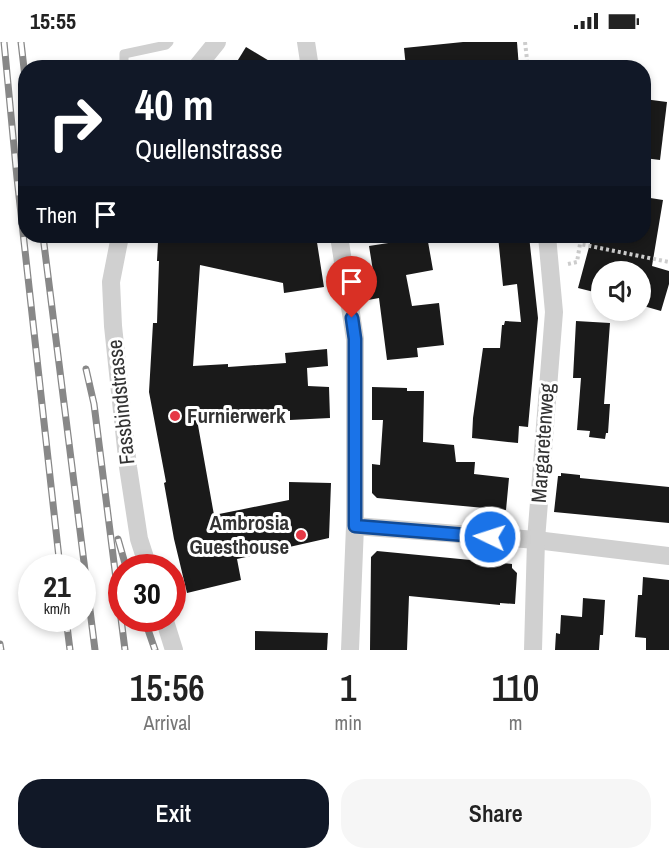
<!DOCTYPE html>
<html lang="en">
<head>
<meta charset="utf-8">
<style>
	:root { --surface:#fff; --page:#f6f6f6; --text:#222; --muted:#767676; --accent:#111827 }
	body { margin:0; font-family:"Archivo Narrow",sans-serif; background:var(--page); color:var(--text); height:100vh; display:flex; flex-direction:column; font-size:22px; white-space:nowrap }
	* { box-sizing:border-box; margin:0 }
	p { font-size:20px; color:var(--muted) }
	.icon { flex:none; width:33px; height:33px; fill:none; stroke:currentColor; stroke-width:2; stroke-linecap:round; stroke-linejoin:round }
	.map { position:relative; height:608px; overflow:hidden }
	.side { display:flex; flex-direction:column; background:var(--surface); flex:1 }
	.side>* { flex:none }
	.top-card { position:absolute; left:18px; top:18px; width:633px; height:183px; border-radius:24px; box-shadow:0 3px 9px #0003; background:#111827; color:#fff; overflow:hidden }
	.tools { position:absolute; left:591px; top:219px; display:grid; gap:12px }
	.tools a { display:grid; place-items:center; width:60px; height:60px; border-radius:50%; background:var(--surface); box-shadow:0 3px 9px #0003; font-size:30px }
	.speed { position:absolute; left:18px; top:512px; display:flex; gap:12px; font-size:30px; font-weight:700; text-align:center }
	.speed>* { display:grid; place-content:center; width:78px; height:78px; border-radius:50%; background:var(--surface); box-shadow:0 3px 9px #0003; line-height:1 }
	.speed small { font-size:15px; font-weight:400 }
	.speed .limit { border:9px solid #d22; background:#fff; color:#111 }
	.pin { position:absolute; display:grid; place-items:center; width:51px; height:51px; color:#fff; margin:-62px -26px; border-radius:50% 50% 50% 0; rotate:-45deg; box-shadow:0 0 6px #0007 }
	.pin .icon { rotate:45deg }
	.me { position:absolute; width:66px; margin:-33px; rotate:274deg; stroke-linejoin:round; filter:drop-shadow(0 0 4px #0008) }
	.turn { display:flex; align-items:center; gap:21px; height:126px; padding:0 18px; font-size:27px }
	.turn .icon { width:78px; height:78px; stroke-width:2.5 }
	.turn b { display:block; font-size:42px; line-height:51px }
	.then { display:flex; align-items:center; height:57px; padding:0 18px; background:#0003; gap:12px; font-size:22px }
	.eta { display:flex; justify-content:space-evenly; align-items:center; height:102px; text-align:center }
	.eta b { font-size:36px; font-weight:600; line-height:42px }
	.button { display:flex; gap:12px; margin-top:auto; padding:12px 18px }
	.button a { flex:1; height:69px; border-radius:24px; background:var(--accent); color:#fff; font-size:24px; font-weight:600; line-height:69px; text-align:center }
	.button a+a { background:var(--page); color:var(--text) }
	.status { display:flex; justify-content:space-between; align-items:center; height:42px; padding:0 30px; background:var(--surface); direction:ltr }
	.status svg { height:16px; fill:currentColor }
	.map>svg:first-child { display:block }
	.building { fill:#1a1a1a }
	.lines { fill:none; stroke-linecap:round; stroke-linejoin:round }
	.path { stroke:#cdcdcd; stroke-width:4; stroke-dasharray:3 3; stroke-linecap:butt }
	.service { stroke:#d0d0d0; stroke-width:9 }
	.minor { stroke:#d0d0d0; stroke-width:18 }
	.rail-casing { stroke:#888; stroke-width:7 }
	.rail { stroke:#fff; stroke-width:4.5; stroke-dasharray:14; stroke-linecap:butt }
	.route-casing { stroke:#114b97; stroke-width:15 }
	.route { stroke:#1a73e8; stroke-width:10 }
	.poi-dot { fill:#e63946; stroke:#fff; stroke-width:2 }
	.labels { text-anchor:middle; stroke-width:6; stroke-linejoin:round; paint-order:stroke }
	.street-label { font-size:21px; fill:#333; stroke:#fff }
	.poi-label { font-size:21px; font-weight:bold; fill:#333; stroke:#fff; text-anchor:start }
</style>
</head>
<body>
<div class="status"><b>15:55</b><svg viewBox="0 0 49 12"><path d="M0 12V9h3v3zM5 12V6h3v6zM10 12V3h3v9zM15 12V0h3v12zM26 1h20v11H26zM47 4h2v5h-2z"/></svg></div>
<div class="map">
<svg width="669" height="608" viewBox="0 0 669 608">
	<rect width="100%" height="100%" fill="#fff"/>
	<!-- building -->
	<g class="building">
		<path d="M463 0H517L519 26H406L404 6Z"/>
		<path d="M246 5 281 26H233Z"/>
		<path d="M644 57 667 60 660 118 644 116Z"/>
		<path d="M644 155 663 158 652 224 669 229V242L661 269 640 263V230H602V252L578 246 592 194H644Z"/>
		<path d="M164 194H316L324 245 284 251 283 241 200 223 193 324 228 322V325L286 321 285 311 327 307 328 324 307 326 308 344 329 345 330 376 290 378V369L196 372 214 473 289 458V440L331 441 329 496 237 517 241 538 187 551 174 497 164 441 166 440 149 350 153 281H157L159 219H157L158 200H163Z"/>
		<path d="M400 194H427L433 228 406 233 412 264 439 261 444 303 417 306 418 315 387 318 379 256 368 258 364 237 374 235 369 204 401 199Z"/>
		<path d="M498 194H529L538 276 528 385 519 384 518 401 472 396 473 376 483 306H500L502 283H504L505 279 521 280 517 242 503 244Z"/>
		<path d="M576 279 610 281 604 362H610L608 391H606L605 397 589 395 590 389 577 388 581 336H573Z"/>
		<path d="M372 345 407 346V349H424L423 400 454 403 456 420H475L474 432 509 436 506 468 377 456 372 451V422L380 423 383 378H372Z"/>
		<path d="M561 431 580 433V436L669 445V481L554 470 558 434H561Z"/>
		<path d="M377 509 512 522V526L517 531 515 562 500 561V563L409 554 407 608H370L371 515Z"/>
		<path d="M643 535 669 538V608H646V596L635 595 638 553H642Z"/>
		<path d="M583 556 605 558 603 593H600L599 608H555L556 591 560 592 561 573 582 575Z"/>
		<path d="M255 589 328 591 327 608H255Z"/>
	</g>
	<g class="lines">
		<!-- path -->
		<g class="path">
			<path d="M525 0 528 26"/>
			<path d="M568 222 577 220 580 202 669 220"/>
		</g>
		<!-- service -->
		<path class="service" d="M124 26V12L166 3 169 0"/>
		<!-- minor -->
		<g class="minor">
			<path d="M306 0 310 26"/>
			<path d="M196 26 217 0"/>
			<path d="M120 194 111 240 113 284 128 425 139 497 148 525"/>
			<path d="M339 194 355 297V484L350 608"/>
			<path d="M355 484 536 498 669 514"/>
			<path d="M164 576 174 608"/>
			<path d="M533 608 536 498 554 270 547 194"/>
		</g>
		<defs>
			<g id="rail">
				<path d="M4 0 17 136 60 525"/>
				<path d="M21 0 26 44"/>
				<path d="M43 194 95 608"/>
				<path d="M86 327 94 362 125 608"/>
				<path d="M118 497 126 525"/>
				<path d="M66 576 70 608"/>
				<path d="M144 576 155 608"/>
				<path d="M0 602 1 608"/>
			</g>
		</defs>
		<!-- rail casing -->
		<use href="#rail" class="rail-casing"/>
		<!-- rail -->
		<use href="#rail" class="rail"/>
	</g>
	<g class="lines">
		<defs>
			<path id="route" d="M352 276 355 297V484L490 495"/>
		</defs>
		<!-- route casing -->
		<use href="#route" class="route-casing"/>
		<!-- route -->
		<use href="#route" class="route"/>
	</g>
	<!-- markers -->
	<g class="poi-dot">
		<circle cx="175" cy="374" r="6"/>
		<circle cx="301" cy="493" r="6"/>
	</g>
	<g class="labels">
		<!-- street labels -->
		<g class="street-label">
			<text transform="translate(121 360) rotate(-96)" y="7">Fassbindstrasse</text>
			<text transform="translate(543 401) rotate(-86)" y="7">Margaretenweg</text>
		</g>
		<!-- poi labels -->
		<g class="poi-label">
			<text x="187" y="381">Furnierwerk</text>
			<text x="289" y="488" text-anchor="end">Ambrosia<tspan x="289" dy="24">Guesthouse</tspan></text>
		</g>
	</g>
</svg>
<div class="tools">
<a><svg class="icon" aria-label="sound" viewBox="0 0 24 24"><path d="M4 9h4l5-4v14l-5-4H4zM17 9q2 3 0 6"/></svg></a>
</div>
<div class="speed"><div>21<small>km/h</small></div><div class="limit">30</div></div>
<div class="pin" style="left:352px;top:276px;background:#d93025"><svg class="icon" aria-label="arrive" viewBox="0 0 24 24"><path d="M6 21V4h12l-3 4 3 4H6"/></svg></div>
<svg class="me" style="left:490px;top:495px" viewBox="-20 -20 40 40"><circle r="17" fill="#1a73e8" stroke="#fff" stroke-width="3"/><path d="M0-11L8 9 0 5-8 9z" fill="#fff"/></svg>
<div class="top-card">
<div class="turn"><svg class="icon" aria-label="right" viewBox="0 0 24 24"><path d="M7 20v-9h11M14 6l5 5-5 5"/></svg><div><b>40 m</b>Quellenstrasse</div></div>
<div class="then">Then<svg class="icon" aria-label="arrive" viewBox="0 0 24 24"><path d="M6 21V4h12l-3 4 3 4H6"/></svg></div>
</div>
</div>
<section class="side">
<div class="eta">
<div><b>15:56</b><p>Arrival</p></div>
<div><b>1</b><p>min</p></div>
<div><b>110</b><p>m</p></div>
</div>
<div class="button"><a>Exit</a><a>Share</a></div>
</section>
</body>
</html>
